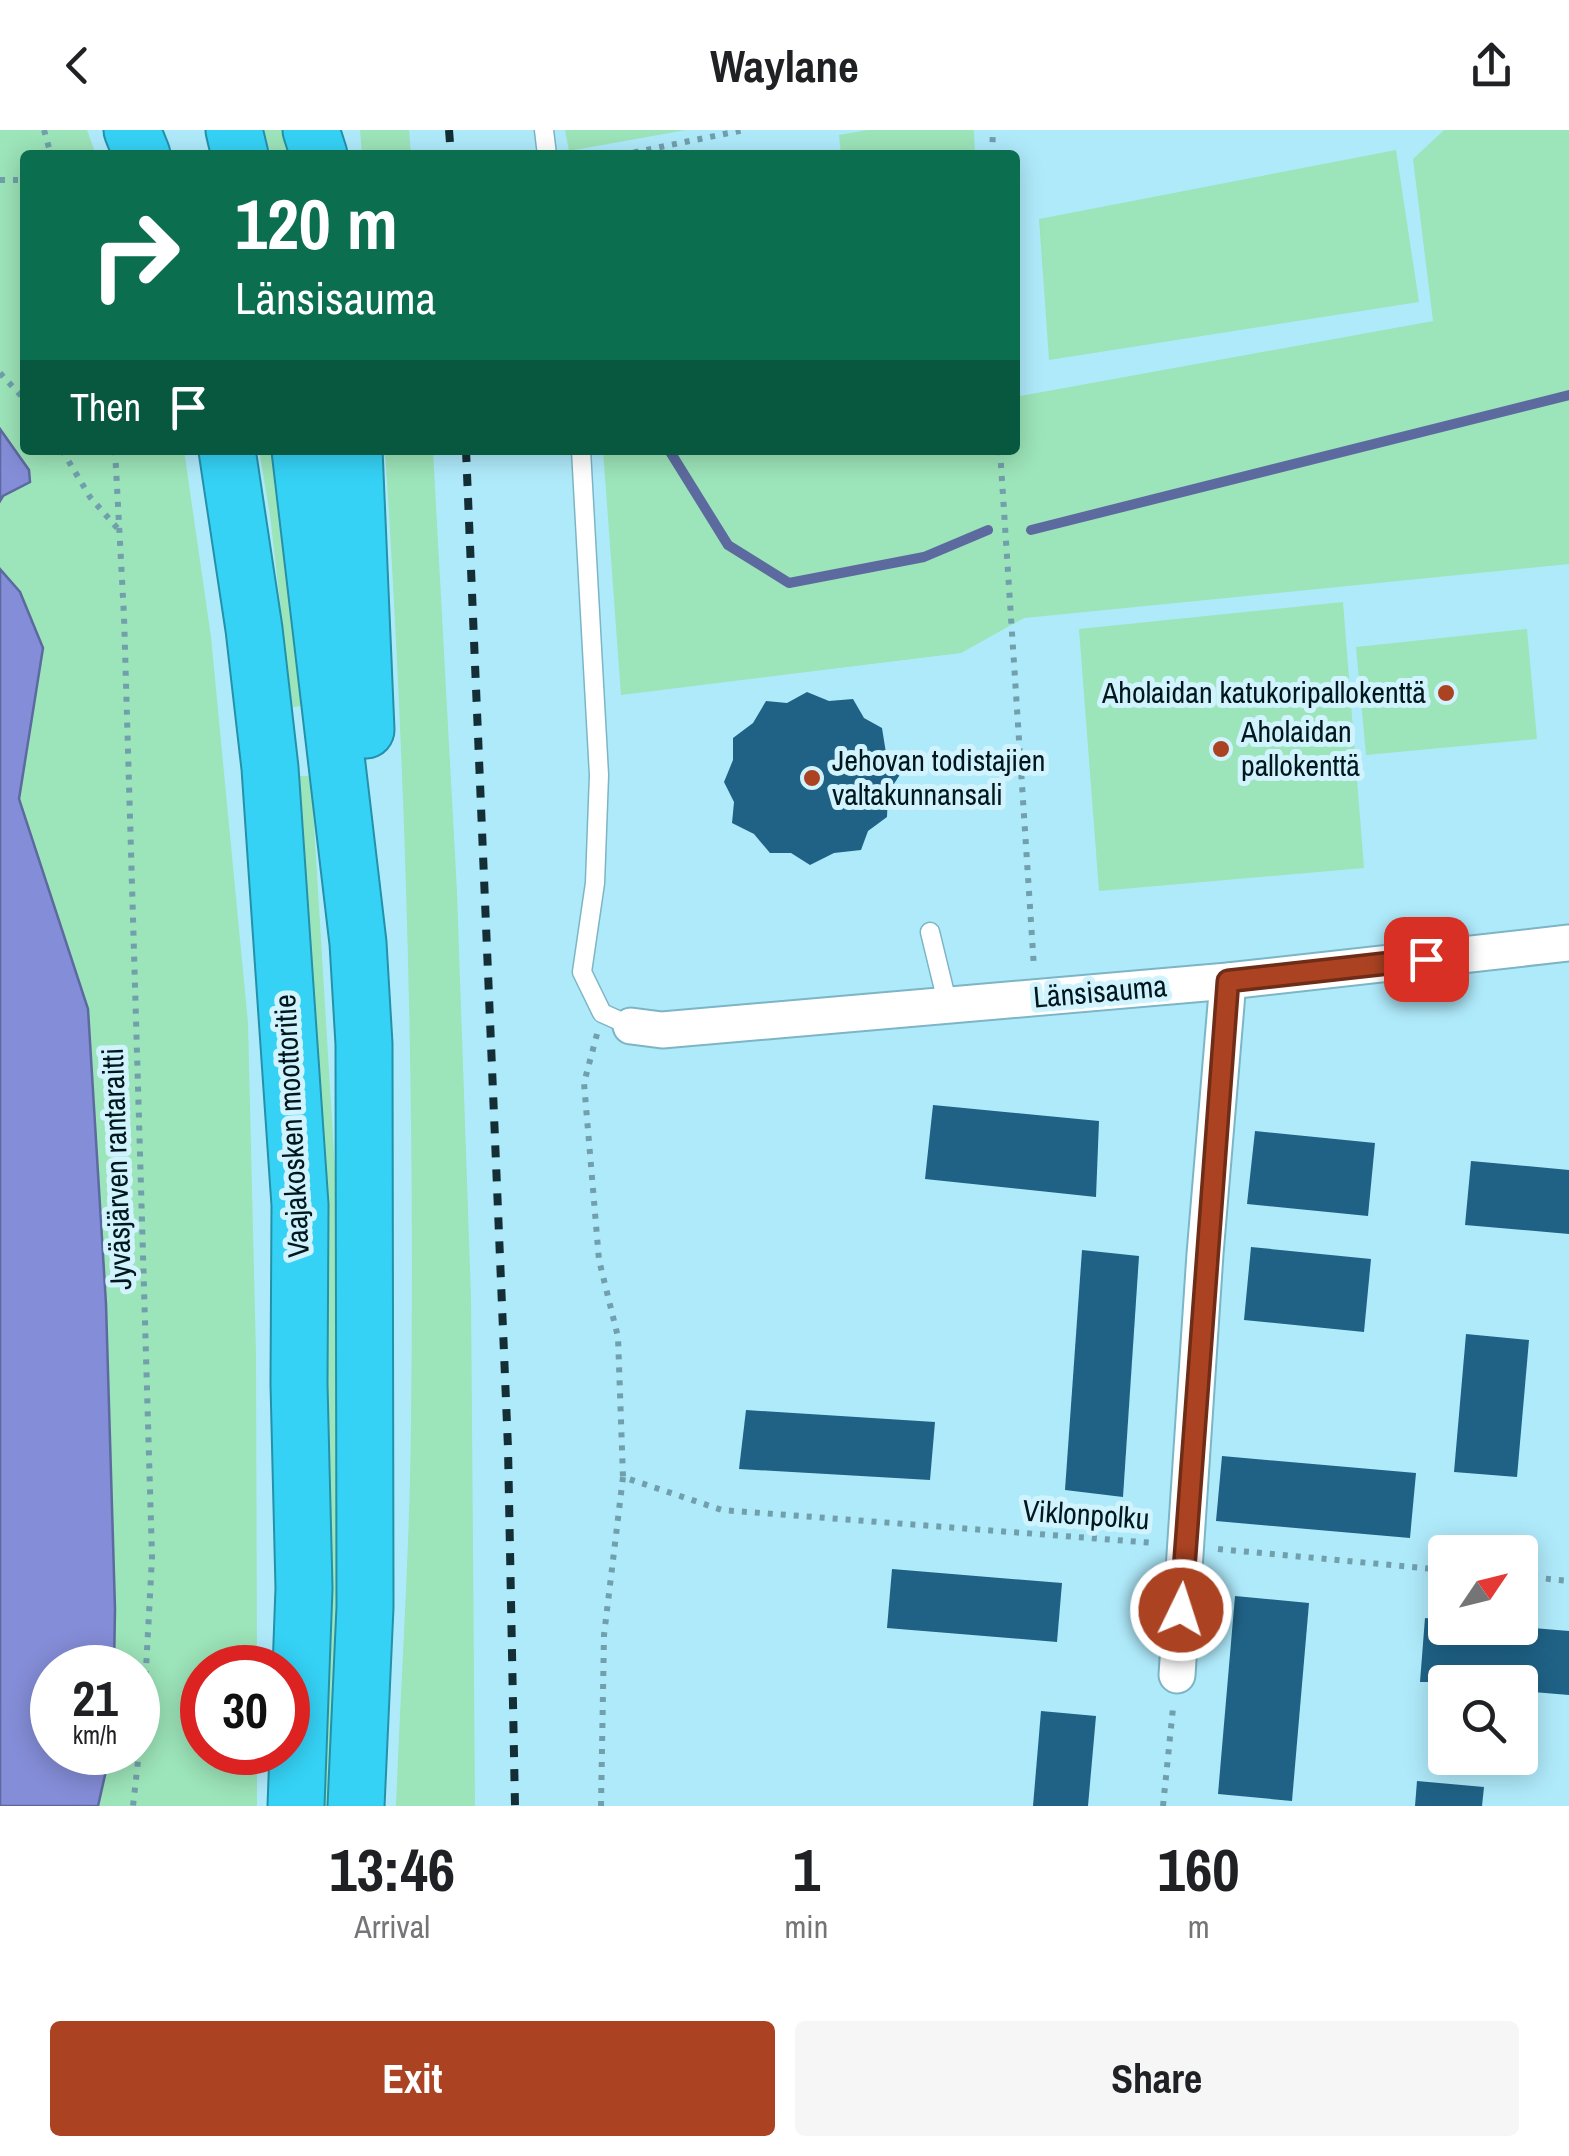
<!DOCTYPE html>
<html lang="en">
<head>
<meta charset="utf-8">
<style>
	:root { --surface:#fff; --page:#f6f6f6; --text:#202124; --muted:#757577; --accent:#ab4322 }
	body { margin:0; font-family:"Archivo Narrow",sans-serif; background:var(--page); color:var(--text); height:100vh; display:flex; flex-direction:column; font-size:38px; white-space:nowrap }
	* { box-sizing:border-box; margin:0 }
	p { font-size:32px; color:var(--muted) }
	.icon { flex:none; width:55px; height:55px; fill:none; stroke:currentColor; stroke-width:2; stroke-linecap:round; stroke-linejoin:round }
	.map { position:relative; height:1676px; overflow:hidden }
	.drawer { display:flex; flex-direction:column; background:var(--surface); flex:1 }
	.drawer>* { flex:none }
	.banner { position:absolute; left:20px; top:20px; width:1000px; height:305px; border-radius:10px; box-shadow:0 5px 25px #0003; background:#0b6e4f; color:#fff; overflow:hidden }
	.needle { width:65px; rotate:55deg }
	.fabs { position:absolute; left:1428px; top:1405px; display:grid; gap:20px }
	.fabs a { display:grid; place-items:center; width:110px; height:110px; border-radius:10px; background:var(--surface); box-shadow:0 5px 25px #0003; font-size:50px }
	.speed { position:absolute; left:30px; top:1515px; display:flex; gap:20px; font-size:50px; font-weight:700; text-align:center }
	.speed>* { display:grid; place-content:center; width:130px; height:130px; border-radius:50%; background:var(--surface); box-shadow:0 5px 25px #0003; line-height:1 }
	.speed small { font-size:25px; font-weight:400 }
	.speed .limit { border:15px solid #d22; background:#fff; color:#111 }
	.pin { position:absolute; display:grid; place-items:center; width:85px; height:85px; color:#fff; margin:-42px; border-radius:20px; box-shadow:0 5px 15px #0006 }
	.me { position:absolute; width:110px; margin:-55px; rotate:4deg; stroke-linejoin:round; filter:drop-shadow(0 0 8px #0008) }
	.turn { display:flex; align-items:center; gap:35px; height:210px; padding:0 50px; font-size:45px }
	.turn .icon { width:130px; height:130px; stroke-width:2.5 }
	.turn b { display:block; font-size:70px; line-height:85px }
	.then { display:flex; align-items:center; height:95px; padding:0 50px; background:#0003; gap:20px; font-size:38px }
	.eta { display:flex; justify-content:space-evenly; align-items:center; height:170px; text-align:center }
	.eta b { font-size:60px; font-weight:800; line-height:70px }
	.cta { display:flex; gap:20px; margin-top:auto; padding:20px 50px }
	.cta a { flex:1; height:115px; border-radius:10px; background:var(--accent); color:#fff; font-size:40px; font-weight:800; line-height:115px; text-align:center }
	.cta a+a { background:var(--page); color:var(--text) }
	header { display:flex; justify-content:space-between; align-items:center; height:130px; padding:0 50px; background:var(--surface); font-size:45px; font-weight:800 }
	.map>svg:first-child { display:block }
	.green { fill:#9ce4b9; fill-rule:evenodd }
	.water { fill:#848dd7; stroke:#5d6a9f; stroke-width:2.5 }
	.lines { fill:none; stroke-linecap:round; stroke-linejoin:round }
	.stream { stroke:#5d6a9f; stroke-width:10 }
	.building { fill:#1f6286 }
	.lane-casing { stroke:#7cb5c6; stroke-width:21 }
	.street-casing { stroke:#7cb5c6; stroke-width:39 }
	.highway-casing { stroke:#2391aa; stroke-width:59 }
	.path { stroke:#719fac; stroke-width:6; stroke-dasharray:5 8; stroke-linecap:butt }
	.lane { stroke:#fff; stroke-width:18 }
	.street { stroke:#fff; stroke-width:35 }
	.highway { stroke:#35d2f6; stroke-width:55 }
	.rail { stroke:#142e35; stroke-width:8; stroke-dasharray:12 12; stroke-linecap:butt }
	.route-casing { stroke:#6f2c16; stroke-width:25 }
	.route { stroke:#ab4322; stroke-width:18 }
	.poi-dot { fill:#ab4322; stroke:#d0f3fd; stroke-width:4 }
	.labels { text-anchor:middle; stroke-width:10; stroke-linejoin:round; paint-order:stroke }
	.poi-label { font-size:30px; fill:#01171d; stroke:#d0f3fd; text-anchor:start }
	.street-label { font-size:30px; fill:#01171d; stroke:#d0f3fd }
</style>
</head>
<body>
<header><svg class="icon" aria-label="back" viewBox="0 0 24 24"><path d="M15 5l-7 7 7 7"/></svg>Waylane<svg class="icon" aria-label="share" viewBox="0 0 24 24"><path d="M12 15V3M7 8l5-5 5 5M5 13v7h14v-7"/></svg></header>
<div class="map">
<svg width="1569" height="1676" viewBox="0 0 1569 1676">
	<rect width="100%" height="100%" fill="#afeafb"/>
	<!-- green -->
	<g class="green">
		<path d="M0 0H87L96 25H25V320H184L211 507 248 893 256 1225 257 1537 202 1538V1622L257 1623V1676H0V470L19 462 0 439V371L3 366 0 335ZM52 1538H138V1622H52Z"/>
		<path d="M264 0H285L290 25H271Z"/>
		<path d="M360 0H409L411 25H362Z"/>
		<path d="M565 0H686L569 21Z"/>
		<path d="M867 0H974L975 25H841L839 5Z"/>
		<path d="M1444 0H1569V434L1024 488 961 523 621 565 603 320H1015V267L1433 191 1413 29Z"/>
		<path d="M1396 20 1419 172 1049 230 1039 89Z"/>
		<path d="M259 320H273L284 387 304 576 292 577 270 385Z"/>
		<path d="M385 320H433L457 762 471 1167 475 1676H396C401 1547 410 1418 411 1290 415 966 406 643 385 320Z"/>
		<path d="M1343 472 1364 738 1099 761 1079 499Z"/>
		<path d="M1527 499 1537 609 1366 625 1356 517Z"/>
		<path d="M298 646H311L337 1072 340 1307 331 1676H317L324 1070 317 904Z"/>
	</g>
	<!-- water -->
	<g class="water">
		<path d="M0 299 29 340 30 352 3 366 0 371Z"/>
		<path d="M0 439 20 462 43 518 19 669 88 879 106 1174 115 1479 114 1537 52 1538V1622L110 1623 98 1676H0Z"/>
	</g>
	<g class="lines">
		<!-- stream -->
		<g class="stream">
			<path d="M669 320 728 415 789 453 924 427 988 400"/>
			<path d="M1031 400 1569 265"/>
		</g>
	</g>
	<!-- building -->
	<g class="building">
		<path d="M807 562 829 571 853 569 864 588 882 598 886 623 901 643 888 663 887 687 868 701 861 720 834 723 810 735 791 723H770L754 704 732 693 734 672 724 652 733 630V608L753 593 766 571 787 573Z"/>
		<path d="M933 975 1099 991 1096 1067 925 1049Z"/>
		<path d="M1255 1001 1375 1013 1368 1086 1247 1074Z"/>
		<path d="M1471 1031 1569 1040V1104L1465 1095Z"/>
		<path d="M1251 1117 1371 1129 1364 1202 1244 1190Z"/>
		<path d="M1082 1120 1139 1126 1123 1367 1065 1360Z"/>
		<path d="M1466 1204 1529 1210 1517 1347 1454 1342Z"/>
		<path d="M746 1280 935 1292 930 1350 739 1339Z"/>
		<path d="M1222 1326 1416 1343 1410 1408 1216 1391Z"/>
		<path d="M892 1439 1062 1453 1057 1512 887 1498Z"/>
		<path d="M1235 1466 1309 1473 1292 1671 1218 1664Z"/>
		<path d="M1425 1488 1445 1490V1498L1520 1497 1569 1501V1565L1520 1561V1552H1420Z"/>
		<path d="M1041 1581 1096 1586 1088 1676H1033Z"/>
		<path d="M1417 1651 1484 1657 1482 1676H1415Z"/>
	</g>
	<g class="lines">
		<defs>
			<g id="lane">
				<path d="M544 0 547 25"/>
				<path d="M581 320 599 645 595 753 582 842 602 883 631 896"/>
				<path d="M930 802 948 876"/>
			</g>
			<g id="street">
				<path d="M631 896 662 900 1228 851 1569 813"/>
				<path d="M1177 1545 1205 1124 1228 851"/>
			</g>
			<g id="highway">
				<path d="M132 0 142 25"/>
				<path d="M234 0 240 25"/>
				<path d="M311 0 319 25"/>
				<path d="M227 320 254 499 270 638 300 1075 299 1254 304 1458 296 1676"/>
				<path d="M300 320 358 813 364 914 365 1477 356 1676"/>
				<path d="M354 320 366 600"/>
			</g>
		</defs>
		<!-- lane casing -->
		<use href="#lane" class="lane-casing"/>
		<!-- street casing -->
		<use href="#street" class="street-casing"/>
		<!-- highway casing -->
		<use href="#highway" class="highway-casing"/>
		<!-- path -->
		<g class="path">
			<path d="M44 0 51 25"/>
			<path d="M621 25 744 0"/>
			<path d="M992 25 993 0"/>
			<path d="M0 50H25"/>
			<path d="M0 243 25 270"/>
			<path d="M62 320 90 367 118 399"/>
			<path d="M115 320 124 486 152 1427 144 1577 133 1676"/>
			<path d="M1000 320 1034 838"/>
			<path d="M597 904 584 953 599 1130 618 1207 623 1347 722 1380 1155 1413"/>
			<path d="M1218 1419 1445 1440"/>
			<path d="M1520 1446 1569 1451"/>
			<path d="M601 1676 604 1505 623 1347"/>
			<path d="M1163 1676 1173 1578"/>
		</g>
		<!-- lane -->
		<use href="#lane" class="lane"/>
		<!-- street -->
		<use href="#street" class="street"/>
		<!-- highway -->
		<use href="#highway" class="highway"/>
		<!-- rail -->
		<g class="rail">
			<path d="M449 0 451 25"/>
			<path d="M466 320 508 1318 515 1676"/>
		</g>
	</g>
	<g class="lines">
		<defs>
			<path id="route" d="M1181 1480 1228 851 1426 829"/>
		</defs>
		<!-- route casing -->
		<use href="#route" class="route-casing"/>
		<!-- route -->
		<use href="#route" class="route"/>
	</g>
	<!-- markers -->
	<g class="poi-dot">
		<circle cx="1446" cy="563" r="10"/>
		<circle cx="1221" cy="619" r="10"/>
		<circle cx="812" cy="648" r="10"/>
	</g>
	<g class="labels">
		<!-- poi labels -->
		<g class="poi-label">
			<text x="1426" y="573" text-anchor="end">Aholaidan katukoripallokenttä</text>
			<text x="1241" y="612">Aholaidan<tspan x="1241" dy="34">pallokenttä</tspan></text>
			<text x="832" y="641">Jehovan todistajien<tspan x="832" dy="34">valtakunnansali</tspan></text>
		</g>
		<!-- street labels -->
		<g class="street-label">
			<text transform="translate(1100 862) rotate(-5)" y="10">Länsisauma</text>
			<text transform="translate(292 996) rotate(-93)" y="10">Vaajakosken moottoritie</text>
			<text transform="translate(117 1039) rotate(-92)" y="10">Jyväsjärven rantaraitti</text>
			<text transform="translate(1086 1385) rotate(4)" y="10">Viklonpolku</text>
		</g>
	</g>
</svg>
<div class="fabs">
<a><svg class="needle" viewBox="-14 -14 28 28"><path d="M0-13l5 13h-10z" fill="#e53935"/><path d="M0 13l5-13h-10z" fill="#757577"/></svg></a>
<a><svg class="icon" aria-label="search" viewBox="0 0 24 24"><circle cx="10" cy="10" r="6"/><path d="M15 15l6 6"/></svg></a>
</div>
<div class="speed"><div>21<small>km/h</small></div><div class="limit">30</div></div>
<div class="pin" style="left:1426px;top:829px;background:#d93025"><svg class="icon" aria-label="arrive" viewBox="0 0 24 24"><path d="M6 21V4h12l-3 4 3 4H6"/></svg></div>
<svg class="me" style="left:1181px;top:1480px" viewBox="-20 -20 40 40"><circle r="17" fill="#ab4322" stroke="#fff" stroke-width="3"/><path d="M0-11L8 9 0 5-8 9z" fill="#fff"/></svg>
<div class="banner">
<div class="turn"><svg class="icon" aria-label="right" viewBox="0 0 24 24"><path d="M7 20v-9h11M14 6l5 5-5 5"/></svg><div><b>120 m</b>Länsisauma</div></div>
<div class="then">Then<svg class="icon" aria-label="arrive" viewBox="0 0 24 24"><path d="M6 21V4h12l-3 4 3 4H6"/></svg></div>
</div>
</div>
<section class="drawer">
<div class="eta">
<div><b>13:46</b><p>Arrival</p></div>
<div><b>1</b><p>min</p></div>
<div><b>160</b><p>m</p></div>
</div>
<div class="cta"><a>Exit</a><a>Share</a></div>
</section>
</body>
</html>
